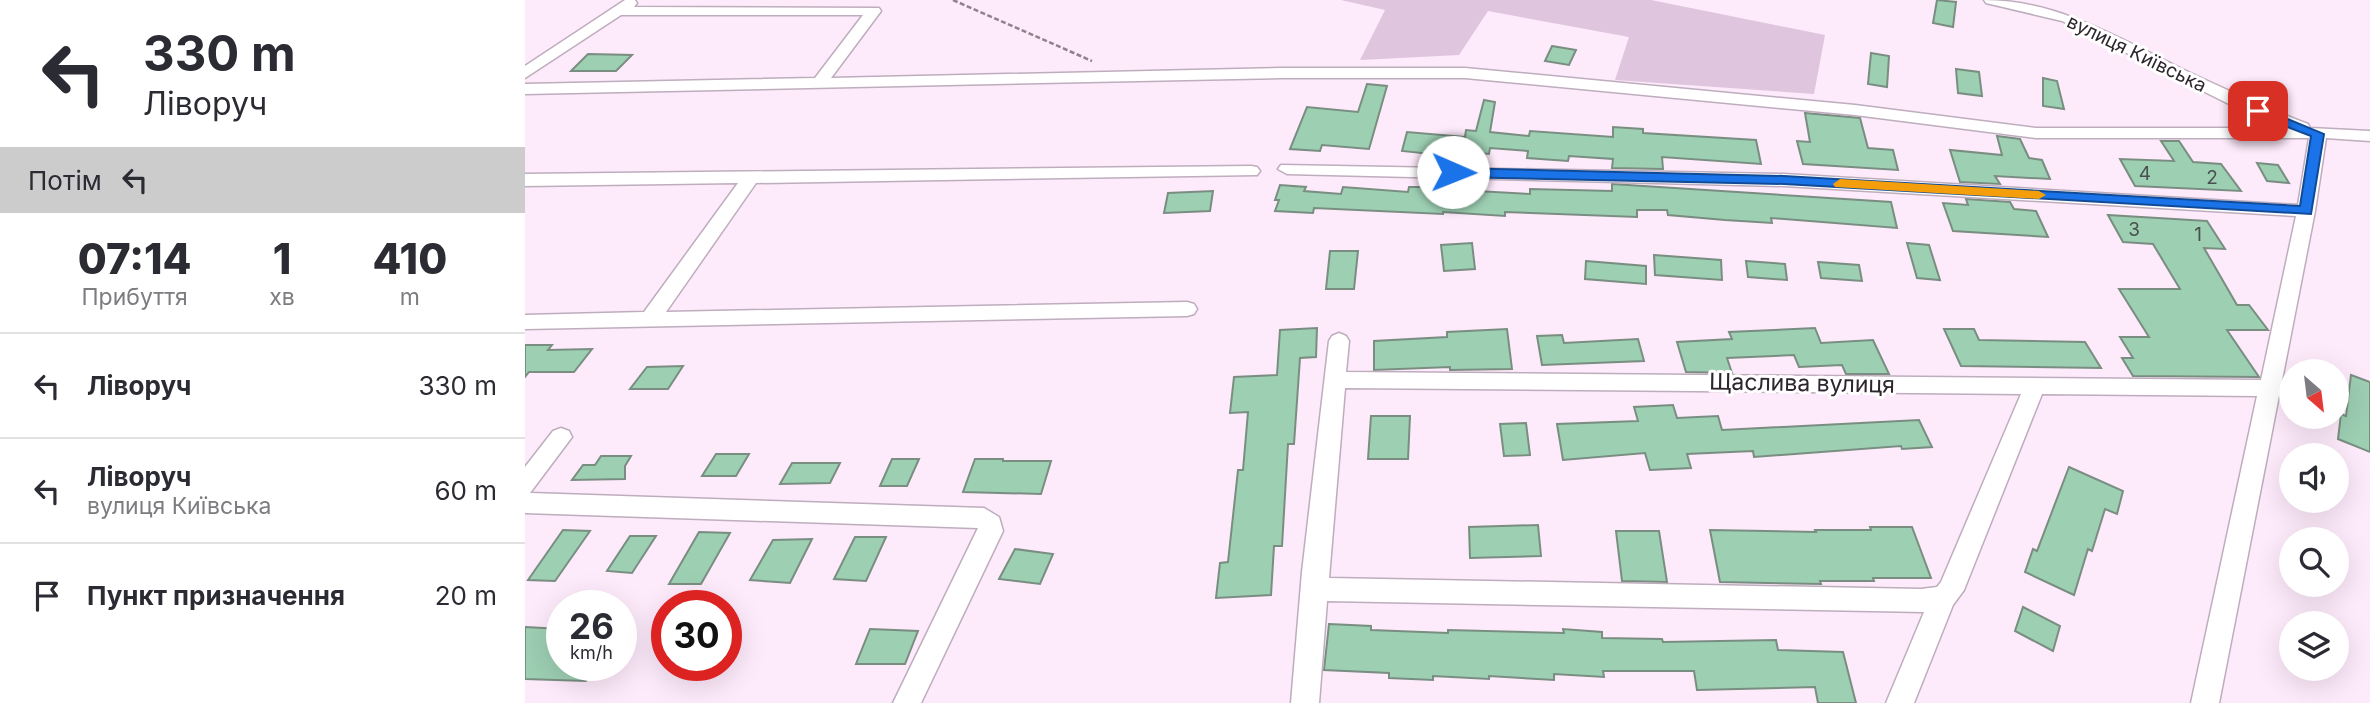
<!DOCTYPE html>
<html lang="uk">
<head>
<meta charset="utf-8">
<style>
	:root { --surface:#fff; --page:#f2f2f3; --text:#2b2b33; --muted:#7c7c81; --line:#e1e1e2 }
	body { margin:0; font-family:Inter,sans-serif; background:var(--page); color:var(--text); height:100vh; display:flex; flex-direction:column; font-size:26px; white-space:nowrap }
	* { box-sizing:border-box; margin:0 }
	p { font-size:23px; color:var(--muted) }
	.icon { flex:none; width:38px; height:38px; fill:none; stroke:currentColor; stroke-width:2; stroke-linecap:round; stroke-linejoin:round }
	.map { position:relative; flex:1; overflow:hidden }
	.drawer { display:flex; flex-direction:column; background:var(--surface); width:525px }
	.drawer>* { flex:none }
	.banner { background:#fff; color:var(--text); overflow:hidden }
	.needle { width:46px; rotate:152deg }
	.fabs { position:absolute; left:1754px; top:359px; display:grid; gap:14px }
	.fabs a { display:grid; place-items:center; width:70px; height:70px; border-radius:50%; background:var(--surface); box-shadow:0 7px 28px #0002; font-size:35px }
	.speed { position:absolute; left:21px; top:590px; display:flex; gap:14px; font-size:35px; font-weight:700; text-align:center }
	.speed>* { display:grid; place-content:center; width:91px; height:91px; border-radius:50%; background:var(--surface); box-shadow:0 7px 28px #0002; line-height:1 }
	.speed small { font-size:18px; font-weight:400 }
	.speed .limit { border:10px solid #d22; background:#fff; color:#111 }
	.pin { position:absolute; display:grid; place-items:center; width:60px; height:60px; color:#fff; margin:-30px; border-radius:14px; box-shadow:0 4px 10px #0006 }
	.me { position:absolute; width:77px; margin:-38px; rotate:91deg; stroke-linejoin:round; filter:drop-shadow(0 0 5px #0008) }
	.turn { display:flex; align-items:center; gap:24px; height:147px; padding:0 28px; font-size:32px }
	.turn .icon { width:91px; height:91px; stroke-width:2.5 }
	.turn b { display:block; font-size:49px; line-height:60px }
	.then { display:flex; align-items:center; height:66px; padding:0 28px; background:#0003; gap:14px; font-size:26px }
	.eta { display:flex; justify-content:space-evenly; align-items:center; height:119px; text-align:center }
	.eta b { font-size:42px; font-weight:800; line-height:49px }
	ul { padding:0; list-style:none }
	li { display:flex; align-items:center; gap:21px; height:105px; padding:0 28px; border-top:2px solid var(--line) }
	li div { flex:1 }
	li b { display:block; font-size:26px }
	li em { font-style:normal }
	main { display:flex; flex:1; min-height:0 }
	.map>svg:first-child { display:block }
	.green { fill:#e0c5de }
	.building { fill:#9dcfb3; stroke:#798e81; stroke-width:2 }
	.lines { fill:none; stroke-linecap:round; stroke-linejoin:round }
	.minor-casing { stroke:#beadbd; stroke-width:3 }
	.path { stroke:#8f828e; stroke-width:2.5; stroke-dasharray:5 2.5; stroke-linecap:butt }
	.minor { fill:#fff; fill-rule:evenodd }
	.route { fill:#1a73e8; stroke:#114b97; stroke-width:2 }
	.slow { fill:#f59e0b }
	.labels { text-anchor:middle; stroke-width:6; stroke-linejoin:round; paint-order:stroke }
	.far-street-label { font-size:19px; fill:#2d262d; stroke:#fff }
	.number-label { font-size:19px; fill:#49504e }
	.street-label { font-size:23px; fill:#2d262d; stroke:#fff }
</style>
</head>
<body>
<main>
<section class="drawer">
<div class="banner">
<div class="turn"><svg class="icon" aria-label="left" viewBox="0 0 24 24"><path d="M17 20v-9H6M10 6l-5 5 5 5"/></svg><div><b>330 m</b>Ліворуч</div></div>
<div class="then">Потім<svg class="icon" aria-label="left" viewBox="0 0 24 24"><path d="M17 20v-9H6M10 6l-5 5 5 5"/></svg></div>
</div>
<div class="eta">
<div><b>07:14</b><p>Прибуття</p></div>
<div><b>1</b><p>хв</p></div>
<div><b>410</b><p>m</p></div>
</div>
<ul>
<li><svg class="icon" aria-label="left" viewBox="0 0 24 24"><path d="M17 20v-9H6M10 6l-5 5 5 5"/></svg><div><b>Ліворуч</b></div><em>330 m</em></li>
<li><svg class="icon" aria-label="left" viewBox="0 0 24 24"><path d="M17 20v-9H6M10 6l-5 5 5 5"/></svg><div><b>Ліворуч</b><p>вулиця Київська</p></div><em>60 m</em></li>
<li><svg class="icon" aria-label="arrive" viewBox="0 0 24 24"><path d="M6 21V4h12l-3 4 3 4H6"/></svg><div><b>Пункт призначення</b></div><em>20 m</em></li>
</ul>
</section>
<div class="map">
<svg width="1845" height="703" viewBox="0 0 1845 703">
	<rect width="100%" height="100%" fill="#fdeafb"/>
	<!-- green -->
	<path class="green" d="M816 0H1126L1300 35 1289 94 1090 80 1104 37 963 11 934 55 835 60 860 10Z"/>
	<!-- building -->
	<g class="building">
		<path d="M1412 0 1431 2 1428 27 1408 23Z"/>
		<path d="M1027 46 1051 50 1044 65 1020 61Z"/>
		<path d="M1346 53 1364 56 1362 87 1343 84Z"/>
		<path d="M63 54 107 55 91 71H46Z"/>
		<path d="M1431 69 1454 72 1457 96 1433 93Z"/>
		<path d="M1518 78 1532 81 1539 109 1518 106Z"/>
		<path d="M842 84 862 86 844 149 797 145 795 151 765 149 782 107 833 112Z"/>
		<path d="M959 100 970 102 965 132 1004 136 1005 131 1088 137V127L1118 129V133L1231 140 1236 164 1137 157 1138 169 1087 168 1088 159 1044 156 1043 161 1002 158 1003 151 965 148 964 154 955 153 954 159 877 151 882 132 940 137 941 130 951 131Z"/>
		<path d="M1280 113 1335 118 1343 148 1368 150 1373 170 1278 164 1272 141 1285 142Z"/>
		<path d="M1472 136 1495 139 1504 158 1517 160 1525 179 1470 176 1475 184 1435 182 1425 150 1477 155Z"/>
		<path d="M1636 141H1654L1668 162 1696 164 1716 191 1610 186 1595 159 1649 161Z"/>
		<path d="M1732 163 1753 165 1764 183 1742 181Z"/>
		<path d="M1087 184 1366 202 1372 228 1246 218 1247 223 1200 220 1143 215 1142 210H1112V217L980 212V216L918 212V214L789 208 788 213 750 211 754 200H750L755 185 781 187 779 191 816 194 818 187 883 192 884 187H899V192L933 194 934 190 1005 194V189L1087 191Z"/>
		<path d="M688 191 685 211 639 213 643 193Z"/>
		<path d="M1441 199 1485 202 1489 209 1511 211 1523 237 1428 231 1418 203 1443 205Z"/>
		<path d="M1583 215 1682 221 1700 249 1679 248 1712 305H1724L1743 330H1702L1734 377 1608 376 1597 358H1608L1595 337H1624L1594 289H1655L1628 244 1598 242Z"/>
		<path d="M947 243 950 269 919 271 916 245Z"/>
		<path d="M1382 243 1404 245 1415 280 1392 278Z"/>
		<path d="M805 251H833L829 289H801Z"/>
		<path d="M1129 255 1196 260 1197 280 1130 275Z"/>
		<path d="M1061 261 1121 266V284L1060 279Z"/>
		<path d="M1221 261 1260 264 1262 280 1223 277Z"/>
		<path d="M1293 262 1334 265 1337 281 1296 278Z"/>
		<path d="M792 328 791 357 775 358 769 444H763L757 546H749L746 595 691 598 695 563 703 562 713 470H718L723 412 705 413 709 377 752 375 755 330Z"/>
		<path d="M1290 328 1296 343 1348 340 1364 374H1321L1317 365 1274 367 1269 355 1202 358 1207 373 1161 372 1152 342 1207 339 1204 332Z"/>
		<path d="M982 329 987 369 925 370V367L849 370V341L922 337V332Z"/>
		<path d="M1419 329H1449L1454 340 1560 342 1576 368 1436 366Z"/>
		<path d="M1037 335 1039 343 1113 339 1119 361 1017 365 1012 336Z"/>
		<path d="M0 345H27L23 350 67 349 49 372H4L0 377Z"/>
		<path d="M158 366 143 389H105L122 367Z"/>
		<path d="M1826 375 1845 382V452L1813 439 1816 414 1821 416Z"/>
		<path d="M1148 405 1152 418 1193 416 1197 430 1394 420 1407 447 1377 449 1376 446 1229 457 1228 451 1162 454 1166 468 1125 470 1120 453 1038 460 1032 424 1113 421 1109 407Z"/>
		<path d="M846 416H885L883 459H843Z"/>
		<path d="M1001 423 1005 455 979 456 975 424Z"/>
		<path d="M191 454H224L211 476H177Z"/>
		<path d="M76 456H106L100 466V479L47 480 58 465H70Z"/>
		<path d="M367 459H394L382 486H355Z"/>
		<path d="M450 459H478V461H526L516 494 438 492Z"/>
		<path d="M267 463H315L305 483 255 484Z"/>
		<path d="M1544 467 1598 491 1592 514 1580 509 1567 551 1563 549 1549 595 1500 572 1508 549 1512 551Z"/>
		<path d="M1013 525 1016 556 945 558 944 527Z"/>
		<path d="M1345 527H1387L1406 578H1348L1349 581H1295L1296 584 1195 582 1185 530 1291 532 1290 530H1346Z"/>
		<path d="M38 530 65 531 30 581 3 580Z"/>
		<path d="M1091 531H1134L1142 582 1097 581Z"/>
		<path d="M174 532 205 533 176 584H144Z"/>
		<path d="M105 536H131L107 573 82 571Z"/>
		<path d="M330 537H361L341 581 309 579Z"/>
		<path d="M287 539 265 583 225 580 248 540Z"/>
		<path d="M490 549 528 554 515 584 474 579Z"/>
		<path d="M1498 607 1535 626 1528 651 1490 631Z"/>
		<path d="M804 624 846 626V630L923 633V630L1039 633 1038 629 1077 632V638L1137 639 1138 642 1251 640 1253 650 1318 652 1331 703H1293L1290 687 1172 690 1169 671H1078L1079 677 1029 674V680L964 676V679L908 676V680L864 678V673L799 670Z"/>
		<path d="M0 627 37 629V665H71L61 681 0 679Z"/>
		<path d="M345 629 393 631 380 664H331Z"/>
	</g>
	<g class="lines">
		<defs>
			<g id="minor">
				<path d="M100 0H110L112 3 109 7 354 8 356 11 306 78 756 68H940L1330 105 1511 128H1762L1708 106 1537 21 1461 3 1459 0C1531 0 1592 37 1655 68 1697 88 1739 107 1783 124L1785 128 1845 131V141L1801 138 1790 211 1694 703H1666L1732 396 1517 394 1439 590 1428 605 1389 703H1361L1399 612 802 601 794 703H766L777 572 804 341 807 336 814 333 821 336 824 341 821 372 1736 380 1771 216 1259 186 762 174 753 169 756 165 1259 174 1773 205 1784 138H1511L1330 115 940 78H756L0 94V84L290 78 338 15H96L0 78V66ZM820 388 1496 394 1416 582 1412 587 1396 589 804 578Z"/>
				<path d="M726 166 732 167 735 171 732 175 231 183 141 312 662 302 669 304 672 309 669 314 662 316 0 329V315L119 312 213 183 0 186V174Z"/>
				<path d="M36 428 44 431 47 437 5 493 459 508 474 517 478 531 396 703H368L453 528 0 513V467L28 431Z"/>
			</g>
		</defs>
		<!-- minor casing -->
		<use href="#minor" class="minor-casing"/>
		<!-- path -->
		<path class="path" d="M428 0 567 61"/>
		<!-- minor -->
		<use href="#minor" class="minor"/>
	</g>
	<!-- route -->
	<path class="route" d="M1733 107 1799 134 1786 214 1259 184 928 177 921 172 928 168 1259 176 1775 206 1786 136 1728 114 1727 111Z"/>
	<!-- slow -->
	<path class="slow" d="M1315 179 1514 191 1521 195 1514 199 1310 187 1308 184Z"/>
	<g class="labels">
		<!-- far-street labels -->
		<g class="far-street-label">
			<text transform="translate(1612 53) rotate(26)" y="7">вулиця Київська</text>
		</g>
		<!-- number labels -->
		<g class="number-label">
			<text x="1620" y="180">4</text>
			<text x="1687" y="184">2</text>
			<text x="1609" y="236">3</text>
			<text x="1673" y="241">1</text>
		</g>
		<!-- street labels -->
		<g class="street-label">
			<text transform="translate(1277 383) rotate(1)" y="8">Щаслива вулиця</text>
		</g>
	</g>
</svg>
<div class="fabs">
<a><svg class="needle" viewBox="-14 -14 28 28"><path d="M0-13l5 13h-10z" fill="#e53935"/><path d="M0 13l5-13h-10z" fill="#7c7c81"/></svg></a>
<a><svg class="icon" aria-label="sound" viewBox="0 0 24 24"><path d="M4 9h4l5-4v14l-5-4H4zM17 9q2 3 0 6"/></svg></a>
<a><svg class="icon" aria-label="search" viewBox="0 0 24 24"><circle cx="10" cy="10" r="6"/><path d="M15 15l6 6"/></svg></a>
<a><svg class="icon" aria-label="layers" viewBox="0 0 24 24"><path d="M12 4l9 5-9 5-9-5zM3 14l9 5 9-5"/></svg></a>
</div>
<div class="speed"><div>26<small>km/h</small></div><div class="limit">30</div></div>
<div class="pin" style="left:1733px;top:111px;background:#d93025"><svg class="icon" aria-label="arrive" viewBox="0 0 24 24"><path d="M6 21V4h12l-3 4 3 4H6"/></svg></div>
<svg class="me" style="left:928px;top:172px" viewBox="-20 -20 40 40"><circle r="19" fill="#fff"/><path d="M0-13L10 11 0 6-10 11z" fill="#1a73e8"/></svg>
</div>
</main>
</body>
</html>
